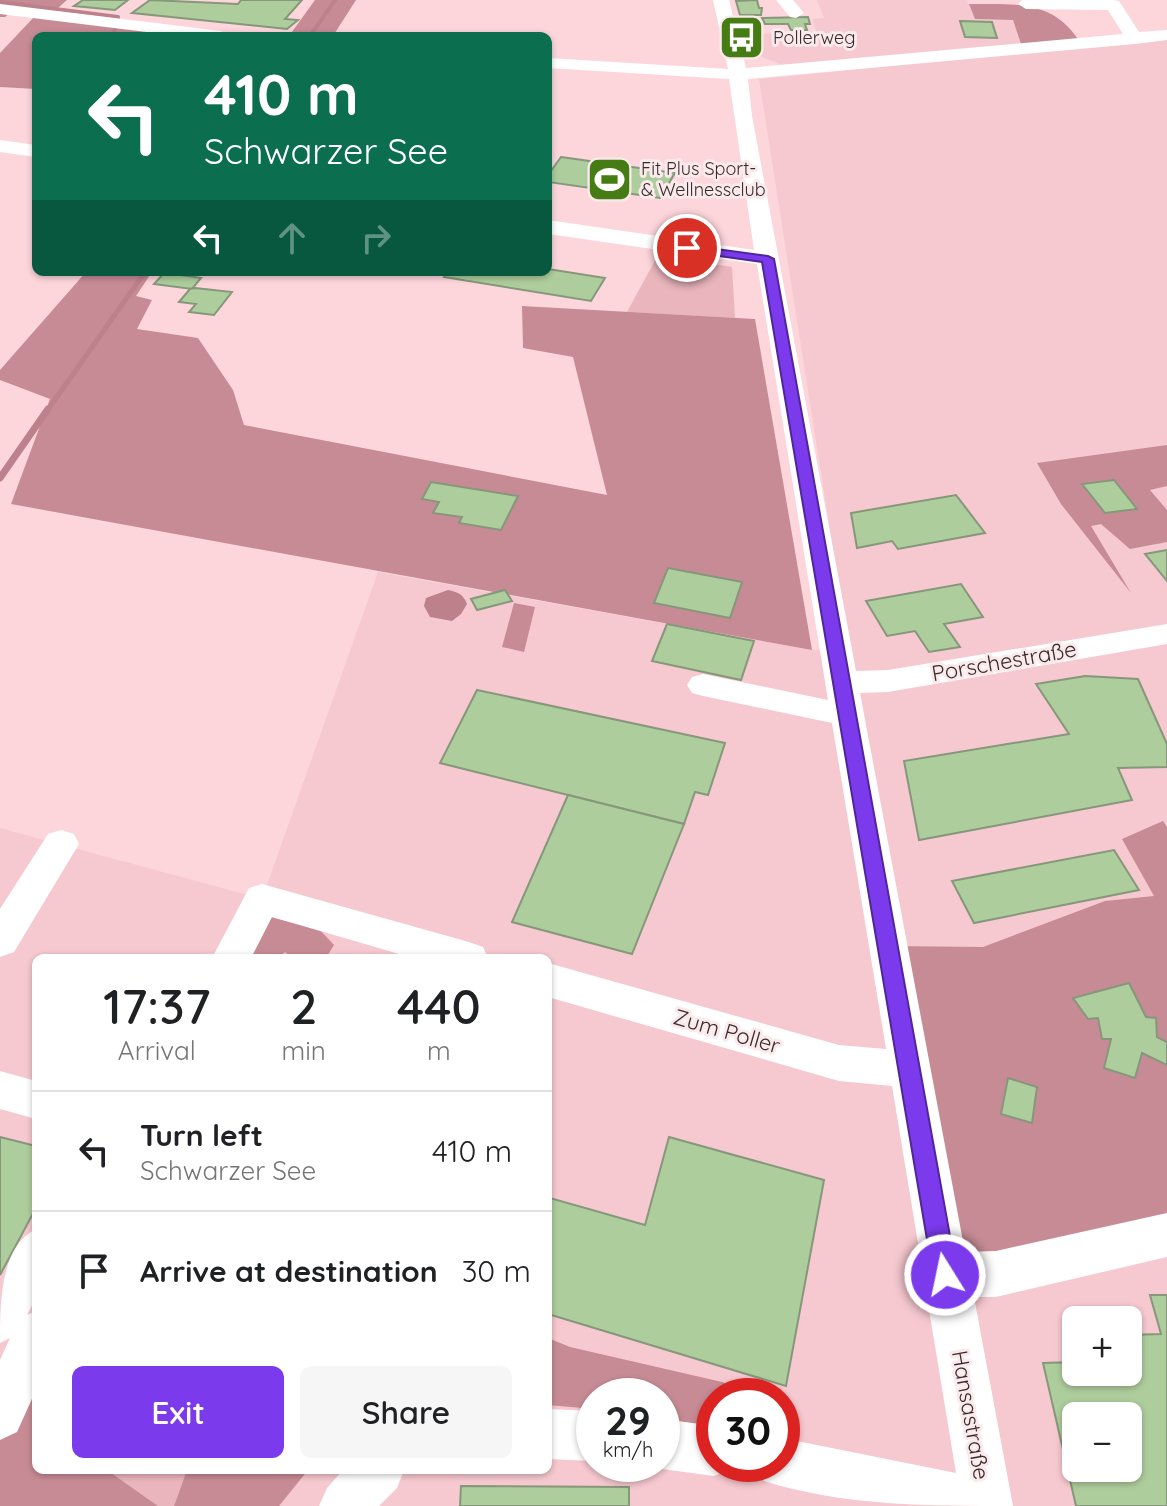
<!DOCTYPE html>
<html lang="en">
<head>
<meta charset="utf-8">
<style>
	:root { --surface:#fff; --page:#f6f6f6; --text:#202124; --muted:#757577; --line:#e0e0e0; --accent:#7c3aed }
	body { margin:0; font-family:Quicksand,sans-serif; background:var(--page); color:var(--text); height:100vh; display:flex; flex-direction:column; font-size:30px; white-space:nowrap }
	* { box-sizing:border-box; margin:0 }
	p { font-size:26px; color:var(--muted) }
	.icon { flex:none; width:44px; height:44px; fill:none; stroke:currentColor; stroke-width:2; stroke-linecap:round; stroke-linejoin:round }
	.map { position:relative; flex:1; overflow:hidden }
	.details { position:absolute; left:32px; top:954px; width:520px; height:520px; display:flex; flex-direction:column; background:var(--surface); border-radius:12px; box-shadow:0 2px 6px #0004 }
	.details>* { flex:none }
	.guide { position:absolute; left:32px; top:32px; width:520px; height:244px; border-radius:12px; box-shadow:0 2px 6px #0004; background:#0b6e4f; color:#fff; overflow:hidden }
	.fabs { position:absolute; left:1062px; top:1306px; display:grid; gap:16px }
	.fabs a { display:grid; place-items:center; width:80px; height:80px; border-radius:12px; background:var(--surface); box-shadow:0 2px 6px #0004; font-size:40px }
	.speed { position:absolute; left:576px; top:1378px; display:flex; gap:16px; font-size:40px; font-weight:700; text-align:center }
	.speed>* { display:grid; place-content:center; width:104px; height:104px; border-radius:50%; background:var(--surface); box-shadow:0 2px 6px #0004; line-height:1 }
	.speed small { font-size:20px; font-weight:400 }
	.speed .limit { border:12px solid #d22; background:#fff; color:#111 }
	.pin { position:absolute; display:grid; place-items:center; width:68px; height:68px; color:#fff; margin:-34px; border:4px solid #fff; border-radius:50%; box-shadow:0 2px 8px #0007 }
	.me { position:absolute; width:88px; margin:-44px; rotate:350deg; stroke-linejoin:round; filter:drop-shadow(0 0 6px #0008) }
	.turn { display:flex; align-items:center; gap:28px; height:168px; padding:0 40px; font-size:36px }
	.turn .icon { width:104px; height:104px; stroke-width:2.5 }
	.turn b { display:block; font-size:56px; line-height:68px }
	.lanes { display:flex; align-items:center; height:76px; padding:0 40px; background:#0003; justify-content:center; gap:40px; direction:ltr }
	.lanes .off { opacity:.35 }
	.eta { display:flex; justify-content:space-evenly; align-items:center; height:136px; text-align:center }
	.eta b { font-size:48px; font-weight:600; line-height:56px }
	.button { display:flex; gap:16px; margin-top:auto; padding:16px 40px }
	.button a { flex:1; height:92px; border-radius:12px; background:var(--accent); color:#fff; font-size:32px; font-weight:600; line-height:92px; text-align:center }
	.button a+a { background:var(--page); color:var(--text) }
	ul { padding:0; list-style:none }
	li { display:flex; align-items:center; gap:24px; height:120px; padding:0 40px; border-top:2px solid var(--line) }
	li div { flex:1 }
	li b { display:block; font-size:30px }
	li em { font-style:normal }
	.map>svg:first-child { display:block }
	.built { fill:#f6c8cf; fill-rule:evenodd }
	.green { fill:#eab5bd }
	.forest { fill:#c78b95 }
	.water { fill:#bd818b }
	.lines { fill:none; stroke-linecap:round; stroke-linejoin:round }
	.stream-far2 { stroke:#bd818b; stroke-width:4 }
	.stream-far1 { stroke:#bd818b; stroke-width:5 }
	.stream { stroke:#bd818b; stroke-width:7 }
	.building { fill:#aecd9c; stroke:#86977c; stroke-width:2; fill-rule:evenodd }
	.minor { fill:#fff; fill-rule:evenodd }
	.route { fill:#7c3aed; stroke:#51269a; stroke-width:2 }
	.labels { text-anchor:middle; stroke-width:6; stroke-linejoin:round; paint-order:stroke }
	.far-poi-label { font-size:18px; fill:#392b2d; stroke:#faeaec; text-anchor:start }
	.street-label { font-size:22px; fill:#392b2d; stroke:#faeaec }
</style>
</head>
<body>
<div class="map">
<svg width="1167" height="1506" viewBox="0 0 1167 1506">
	<rect width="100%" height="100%" fill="#fdd6dc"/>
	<!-- built -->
	<g class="built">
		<path d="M817 0H967L975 19 1013 20 1022 46 782 65 757 55 748 34 817 33 812 19 824 18Z"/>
		<path d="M1167 39V1506H0V828L262 899 378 572 812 650 849 651 759 79ZM36 958H548V1470H36ZM1076 1320H1128V1372H1076ZM594 1396H662V1464H594ZM714 1396H782V1464H714ZM1076 1416H1128V1468H1076Z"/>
	</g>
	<!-- green -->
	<g class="green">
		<path d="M658 255 732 267 735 318 627 312Z"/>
		<path d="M107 1470H187L174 1506H158Z"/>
	</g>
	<!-- forest -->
	<g class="forest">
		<path d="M0 0H67L50 15 221 36H36V89L0 87V53L36 15 12 11 5 17H0Z"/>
		<path d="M315 0H356L333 36H289Z"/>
		<path d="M969 4C1017 4 1055 0 1081 44L1023 50 1013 20 975 19Z"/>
		<path d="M86 272H152L136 296 152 300 137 329 198 338 233 390 244 425 607 495 573 357 523 348 522 306 755 319 812 650 11 504 50 399 0 380V370Z"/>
		<path d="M1167 445V486L1150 490 1167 510V542L1130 549 1101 524 1091 526 1131 593 1061 504 1037 463Z"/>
		<path d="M514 603 535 607 524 652 502 647Z"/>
		<path d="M1163 821 1167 827V1235L945 1275 887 946 983 947 1105 901 1154 896 1122 839Z"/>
		<path d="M242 910 319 929 334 945 326 958H292L285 952 279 958H216Z"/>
		<path d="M36 1335V1470H107L158 1506H0V1415Z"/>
		<path d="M548 1338 570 1347 722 1382 761 1396H714V1426L662 1419V1396H594V1409L548 1405Z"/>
		<path d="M187 1470H308L279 1506H174Z"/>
	</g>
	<!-- water -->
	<path class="water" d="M448 590C458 592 463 594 467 604L461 614 452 621 430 617 424 606 426 598Z"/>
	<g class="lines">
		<!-- stream-far2 -->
		<g class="stream-far2">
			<path d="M0 2 118 17 113 36"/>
			<path d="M310 36 335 0"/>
		</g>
		<!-- stream-far1 -->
		<path class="stream-far1" d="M47 411 145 272"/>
		<!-- stream -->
		<path class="stream" d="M0 478 48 409"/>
	</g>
	<!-- building -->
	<g class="building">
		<path d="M83 0H128L115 10 74 6Z"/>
		<path d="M150 0 238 4 241 0H302L285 19 298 20 287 29 132 13Z"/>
		<path d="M757 0 759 8H762L761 15H740L736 1Z"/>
		<path d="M808 17 810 24H805L807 30H791L788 24H765L762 18Z"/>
		<path d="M960 21 992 22 997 38 965 37Z"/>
		<path d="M561 157 675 173 660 198 548 182V175Z"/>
		<path d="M548 269 605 278 591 301 444 277 447 272H548Z"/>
		<path d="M165 272H184L181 275 201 278 192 289 154 284Z"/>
		<path d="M195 288 232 292 214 315 189 312 196 304 179 302 190 289Z"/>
		<path d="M1114 480 1137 509 1105 513 1082 484Z"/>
		<path d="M431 482 518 496 501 530 459 523 462 517 433 513 439 502 422 499Z"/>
		<path d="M956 495 985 533 898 549 892 541 857 548 851 513Z"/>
		<path d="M1167 550V581L1145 554Z"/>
		<path d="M668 568 742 582 730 618 654 603Z"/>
		<path d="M961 584 983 617 944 624 960 647 929 652 915 631 887 636 866 601Z"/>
		<path d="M505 590 512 601 477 610 471 599Z"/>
		<path d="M667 624 754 641 741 680 652 661Z"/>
		<path d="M1085 676 1138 679 1167 744V767L1118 768 1132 800 919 840 904 761 1069 734 1036 684Z"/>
		<path d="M477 690 725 743 708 795 695 792 684 824 440 763Z"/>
		<path d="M568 795 684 824 632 954 512 922Z"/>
		<path d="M1114 850 1139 890 974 923 952 881Z"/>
		<path d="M1129 983 1146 1017 1156 1018 1157 1037 1167 1042V1065L1142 1053 1135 1078 1104 1068 1111 1039H1102L1098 1018 1088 1019 1073 998Z"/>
		<path d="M1008 1078 1037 1087 1032 1123 1001 1114Z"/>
		<path d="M0 1137 36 1146V1208L0 1275Z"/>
		<path d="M669 1137 824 1180 786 1386 548 1314 550 1198 645 1225Z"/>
		<path d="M1150 1295H1167V1506H1076L1043 1363 1076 1362V1372H1128V1335L1161 1334ZM1076 1416H1128V1468H1076Z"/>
		<path d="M461 1486 629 1487V1506H460Z"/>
	</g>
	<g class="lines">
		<!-- minor -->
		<g class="minor">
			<path d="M713 0H729L746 68 1123 34 1108 10 1026 9 1018 4 1022 0H1113L1119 1 1139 32 1167 30V40L1135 44 748 79 752 116 856 671 888 670 1167 624V644L888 692 860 693 965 1252 996 1251 1167 1213V1257L996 1297H974L1013 1506C930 1506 843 1506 764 1481L757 1464H782V1438L956 1473 892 1086 839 1081 548 997V963L839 1045 886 1049 832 723 703 696 692 693 687 685 692 677 703 674 828 700 757 264 548 234V220L754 250 729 79 548 68V58L728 69Z"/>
			<path d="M776 0H793L804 13 796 18 790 17Z"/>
			<path d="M0 4 221 31 230 36H179L0 14Z"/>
			<path d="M0 140 36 145V157L0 152Z"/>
			<path d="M61 830 74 834 79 844 14 952 0 957V909L48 834Z"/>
			<path d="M262 884 469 942 483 947 488 958H413L272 917 251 958H212L249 888Z"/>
			<path d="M0 1071 36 1081V1119L0 1109Z"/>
			<path d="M36 1229V1298L27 1315 36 1311V1390L17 1432 0 1440V1360L10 1338 0 1343C0 1302 0 1247 36 1229Z"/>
			<path d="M548 1409 594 1411V1461L548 1459Z"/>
			<path d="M662 1419 714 1426V1464H734L732 1469 714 1476 662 1469 650 1464H662Z"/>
			<path d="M343 1470H404L397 1488 379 1506H319L327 1488Z"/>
		</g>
	</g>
	<!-- route -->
	<path class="route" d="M687 245 768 256 774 259 957 1275 954 1284 945 1288 936 1284 933 1275 762 262 683 251 681 248Z"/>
	<!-- icons -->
	<defs>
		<symbol id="bus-square" viewBox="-11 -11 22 22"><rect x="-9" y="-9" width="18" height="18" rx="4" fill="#457c13" stroke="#faeaec"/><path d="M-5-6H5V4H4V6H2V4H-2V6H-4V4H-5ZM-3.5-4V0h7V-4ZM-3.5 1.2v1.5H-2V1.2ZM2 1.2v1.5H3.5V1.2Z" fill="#fff"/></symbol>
		<symbol id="stadium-square" viewBox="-11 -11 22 22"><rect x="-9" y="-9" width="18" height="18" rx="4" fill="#457c13" stroke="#faeaec"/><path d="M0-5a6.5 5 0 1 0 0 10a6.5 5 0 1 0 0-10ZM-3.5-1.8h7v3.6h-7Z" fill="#fff"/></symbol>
	</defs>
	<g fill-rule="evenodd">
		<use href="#bus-square" x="716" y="12" width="51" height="51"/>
		<use href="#stadium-square" x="584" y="154" width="51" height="51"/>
	</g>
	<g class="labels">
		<!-- far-poi labels -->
		<g class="far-poi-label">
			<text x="773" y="44">Pollerweg</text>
			<text x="641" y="175">Fit Plus Sport-<tspan x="641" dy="21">&amp; Wellnessclub</tspan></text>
		</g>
		<!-- street labels -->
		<g class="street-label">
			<text transform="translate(1004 661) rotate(-10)" y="8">Porschestraße</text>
			<text transform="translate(727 1031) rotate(16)" y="8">Zum Poller</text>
			<text transform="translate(971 1415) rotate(80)" y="8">Hansastraße</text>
		</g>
	</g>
</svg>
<div class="fabs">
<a>+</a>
<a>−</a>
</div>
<div class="speed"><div>29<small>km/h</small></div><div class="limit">30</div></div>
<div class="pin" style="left:687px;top:248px;background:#d93025"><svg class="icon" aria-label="arrive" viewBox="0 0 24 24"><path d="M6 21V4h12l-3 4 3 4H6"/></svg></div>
<svg class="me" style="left:945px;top:1275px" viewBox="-20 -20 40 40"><circle r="17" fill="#7c3aed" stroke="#fff" stroke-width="3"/><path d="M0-11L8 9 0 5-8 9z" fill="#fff"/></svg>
<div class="guide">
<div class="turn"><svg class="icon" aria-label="left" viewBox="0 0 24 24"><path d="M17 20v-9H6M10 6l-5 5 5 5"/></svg><div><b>410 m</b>Schwarzer See</div></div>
<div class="lanes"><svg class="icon" aria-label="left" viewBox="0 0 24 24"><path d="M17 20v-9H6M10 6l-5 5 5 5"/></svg><svg class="icon off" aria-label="ahead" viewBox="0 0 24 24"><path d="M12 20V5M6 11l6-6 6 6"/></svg><svg class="icon off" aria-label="right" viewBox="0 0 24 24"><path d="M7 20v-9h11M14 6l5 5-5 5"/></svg></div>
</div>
<section class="details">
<div class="eta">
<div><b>17:37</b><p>Arrival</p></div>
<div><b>2</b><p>min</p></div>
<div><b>440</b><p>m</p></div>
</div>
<ul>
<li><svg class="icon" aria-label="left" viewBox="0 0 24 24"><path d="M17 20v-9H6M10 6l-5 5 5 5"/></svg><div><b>Turn left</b><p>Schwarzer See</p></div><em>410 m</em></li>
<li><svg class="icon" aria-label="arrive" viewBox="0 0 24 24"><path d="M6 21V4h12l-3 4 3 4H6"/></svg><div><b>Arrive at destination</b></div><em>30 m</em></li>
</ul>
<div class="button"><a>Exit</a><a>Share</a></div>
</section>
</div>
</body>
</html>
